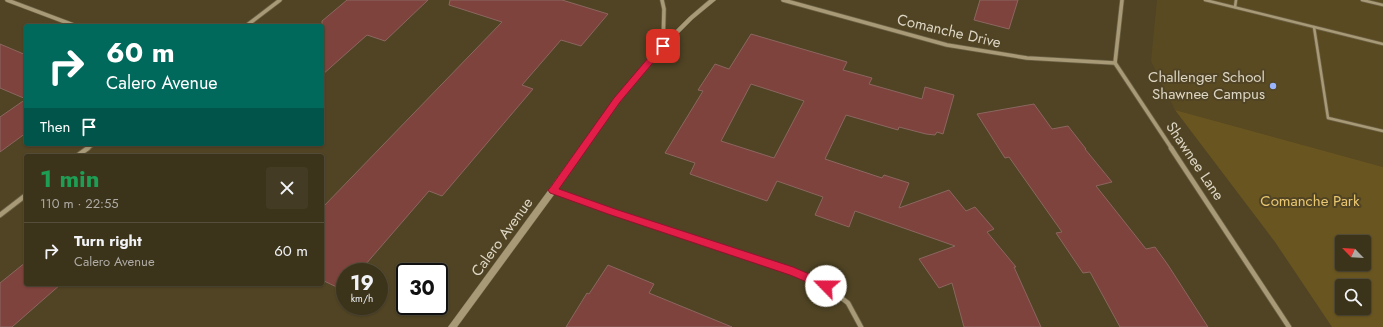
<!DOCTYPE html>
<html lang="en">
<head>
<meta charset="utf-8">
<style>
	:root { --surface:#3c331b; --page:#433b24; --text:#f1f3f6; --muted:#acaaa3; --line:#554e3a }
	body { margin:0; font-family:Jost,sans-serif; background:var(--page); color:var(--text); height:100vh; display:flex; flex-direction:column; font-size:15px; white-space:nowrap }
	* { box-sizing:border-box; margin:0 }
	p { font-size:13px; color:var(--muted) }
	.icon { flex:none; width:22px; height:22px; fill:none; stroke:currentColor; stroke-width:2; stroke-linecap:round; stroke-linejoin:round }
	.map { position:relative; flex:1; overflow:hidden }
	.drawer { position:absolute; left:24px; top:154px; width:300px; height:132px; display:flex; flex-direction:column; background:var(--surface); border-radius:4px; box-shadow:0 1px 3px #0004,0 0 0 1px var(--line) }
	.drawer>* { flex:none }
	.top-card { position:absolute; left:24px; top:24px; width:300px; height:122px; border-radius:4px; box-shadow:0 1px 3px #0004,0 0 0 1px var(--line); background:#00695c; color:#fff; overflow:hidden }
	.needle { width:26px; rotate:295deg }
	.tools { position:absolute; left:1335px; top:235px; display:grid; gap:8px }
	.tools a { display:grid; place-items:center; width:36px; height:36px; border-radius:4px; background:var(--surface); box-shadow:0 1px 3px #0004,0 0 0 1px var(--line); font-size:20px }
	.speed { position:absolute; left:336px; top:263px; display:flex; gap:8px; font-size:20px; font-weight:700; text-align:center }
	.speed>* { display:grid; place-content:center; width:52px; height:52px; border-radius:50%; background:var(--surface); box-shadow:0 1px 3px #0004,0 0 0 1px var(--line); line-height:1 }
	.speed small { font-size:10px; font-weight:400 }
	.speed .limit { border:2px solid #111; border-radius:6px; background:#fff; color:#111 }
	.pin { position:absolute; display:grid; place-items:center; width:34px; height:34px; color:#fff; margin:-17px; border-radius:8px; box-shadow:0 2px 6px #0006 }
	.me { position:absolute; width:44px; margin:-22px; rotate:293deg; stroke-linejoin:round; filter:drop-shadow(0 0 3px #0008) }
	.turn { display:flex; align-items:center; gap:14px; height:84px; padding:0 16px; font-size:18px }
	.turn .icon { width:52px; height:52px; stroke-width:2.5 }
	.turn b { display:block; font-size:28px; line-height:34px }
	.then { display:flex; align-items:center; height:38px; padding:0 16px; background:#0003; gap:8px; font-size:15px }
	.round { display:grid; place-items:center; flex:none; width:42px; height:42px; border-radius:4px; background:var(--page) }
	.head { display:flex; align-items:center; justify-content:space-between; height:68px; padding:0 16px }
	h1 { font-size:24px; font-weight:700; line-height:30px; color:#1e9e55 }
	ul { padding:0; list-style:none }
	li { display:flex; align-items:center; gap:12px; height:56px; padding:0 16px; border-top:1px solid var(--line) }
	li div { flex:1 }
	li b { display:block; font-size:15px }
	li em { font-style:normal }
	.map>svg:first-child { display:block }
	.built { fill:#5a4a22 }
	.green { fill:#695520; fill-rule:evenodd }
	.building { fill:#7d433c; stroke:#8c6660; fill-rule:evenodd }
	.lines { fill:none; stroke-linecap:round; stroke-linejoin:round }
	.service-casing { stroke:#6b6145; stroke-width:4 }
	.minor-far1-casing { stroke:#6b6145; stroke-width:5 }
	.minor-casing { stroke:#6b6145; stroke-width:6 }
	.tertiary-casing { stroke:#6b6145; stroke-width:1 }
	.service { stroke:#a89a77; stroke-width:2.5 }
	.minor-far1 { stroke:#a89a77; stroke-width:3.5 }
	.minor { stroke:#a89a77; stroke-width:4.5 }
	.tertiary { fill:#a89a77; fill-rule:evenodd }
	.route { fill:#e11d48; stroke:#92132f }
	.poi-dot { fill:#9ab5fd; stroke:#504424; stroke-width:1.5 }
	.labels { text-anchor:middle; stroke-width:4; stroke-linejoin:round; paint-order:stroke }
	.street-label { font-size:15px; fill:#dcd5c3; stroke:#504424 }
	.poi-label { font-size:15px; fill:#dcd5c3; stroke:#504424; text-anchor:end }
	.park-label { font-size:15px; fill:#e9c772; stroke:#504424 }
</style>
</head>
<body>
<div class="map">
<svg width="1383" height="327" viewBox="0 0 1383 327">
	<rect width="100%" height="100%" fill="#504424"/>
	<!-- built -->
	<path class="built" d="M1157 0H1383V167L1175 110 1151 61Z"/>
	<!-- green -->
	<path class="green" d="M1175 110 1383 167V327H1332L1275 242ZM1342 242H1364V264H1342ZM1342 286H1364V308H1342Z"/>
	<!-- building -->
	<g class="building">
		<path d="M347 0H428L385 41 367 35 322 75V21Z"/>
		<path d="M450 0H562L608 14 581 46 561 40 522 85 533 89 442 196 429 191 359 272H345V291L322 280V208L502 22 449 5Z"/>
		<path d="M980 0H1018L1009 29 974 20Z"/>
		<path d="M751 34 847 62 843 70 872 78 869 84 922 99 925 87 954 95 943 134 937 132 935 135 926 134 899 127 898 130 846 115 825 159 882 178 884 175 909 183 899 208 949 190 966 211 975 207 994 229 987 232 1016 267H1014L1041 327H964L952 283 939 288 919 259 955 246 855 211 849 227 815 215 823 197 777 181 767 201 690 174 695 163 665 153 703 91 698 90 715 64 729 69ZM751 84 804 101 774 158 721 141Z"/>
		<path d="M0 44 26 55V99L0 88Z"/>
		<path d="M26 99V133L0 152V117Z"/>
		<path d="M1034 104 1052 129 1068 126 1086 149H1085L1112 182 1096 186 1146 249 1155 247 1168 265 1208 327H1120L1090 272 1083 273 1056 233 1062 232 1009 157 1005 158 977 114Z"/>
		<path d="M26 262V284H61L12 327H0V283Z"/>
		<path d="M608 265 654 284 649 293 732 327H566L587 293 589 294Z"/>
	</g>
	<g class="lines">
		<defs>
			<g id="service">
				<path d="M1205 0 1383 44"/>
				<path d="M1362 0 1383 5"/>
				<path d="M1235 7 1236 0"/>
				<path d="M1314 27 1328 118 1383 131"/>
			</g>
			<g id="minor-far1">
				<path d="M7 0 76 26"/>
				<path d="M662 0 664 9 663 46"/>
				<path d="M783 0 947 45 1027 58 1115 63"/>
				<path d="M1122 0 1115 63 1172 149"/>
				<path d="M246 26 280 0"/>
				<path d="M87 149 93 144"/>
			</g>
			<g id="minor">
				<path d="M1171 148 1289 327"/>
				<path d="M77 156 88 148"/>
				<path d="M553 190 612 212 793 272 826 286 848 303 861 327"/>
				<path d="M0 215 26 195"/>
			</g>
			<path id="tertiary" d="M709 0H716L693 19 665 47 619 102 556 192 457 327H448L550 188 615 98 661 45 689 17Z"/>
		</defs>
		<!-- service casing -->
		<use href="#service" class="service-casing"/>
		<!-- minor-far1 casing -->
		<use href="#minor-far1" class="minor-far1-casing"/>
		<!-- minor casing -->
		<use href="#minor" class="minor-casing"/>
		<!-- tertiary casing -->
		<use href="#tertiary" class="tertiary-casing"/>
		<!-- service -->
		<use href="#service" class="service"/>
		<!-- minor-far1 -->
		<use href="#minor-far1" class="minor-far1"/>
		<!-- minor -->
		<use href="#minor" class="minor"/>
		<!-- tertiary -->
		<use href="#tertiary" class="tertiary"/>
	</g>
	<!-- route -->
	<path class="route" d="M660 44H666L667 46 620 102 559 189 615 209 793 267 830 283 831 286 830 289 826 290 790 275 608 214 550 193 548 190 550 188 614 98Z"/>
	<!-- markers -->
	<circle class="poi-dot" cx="1273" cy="86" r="4"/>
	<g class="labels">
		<!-- street labels -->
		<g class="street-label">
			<text transform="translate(949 31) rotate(13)" y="5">Comanche Drive</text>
			<text transform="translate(1195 161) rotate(56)" y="5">Shawnee Lane</text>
			<text transform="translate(502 237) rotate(-54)" y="5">Calero Avenue</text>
		</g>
		<!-- poi labels -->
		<g class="poi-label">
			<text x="1265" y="82">Challenger School<tspan x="1265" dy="17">Shawnee Campus</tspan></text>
		</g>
		<!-- park labels -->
		<g class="park-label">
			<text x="1310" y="206">Comanche Park</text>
		</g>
	</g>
</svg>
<div class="tools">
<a><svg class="needle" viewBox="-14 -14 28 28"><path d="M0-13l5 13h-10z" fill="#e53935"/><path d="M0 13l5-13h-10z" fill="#acaaa3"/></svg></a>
<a><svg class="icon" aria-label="search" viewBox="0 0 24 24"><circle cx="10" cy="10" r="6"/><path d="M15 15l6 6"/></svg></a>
</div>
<div class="speed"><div>19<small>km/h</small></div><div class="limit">30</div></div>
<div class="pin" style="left:663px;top:46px;background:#d93025"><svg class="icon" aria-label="arrive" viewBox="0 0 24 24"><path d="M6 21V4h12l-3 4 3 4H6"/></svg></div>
<svg class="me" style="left:826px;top:286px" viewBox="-20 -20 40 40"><circle r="19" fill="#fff"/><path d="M0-13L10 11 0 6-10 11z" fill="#e11d48"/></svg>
<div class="top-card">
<div class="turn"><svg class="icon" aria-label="right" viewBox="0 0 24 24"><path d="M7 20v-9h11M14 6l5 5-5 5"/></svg><div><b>60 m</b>Calero Avenue</div></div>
<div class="then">Then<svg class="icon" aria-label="arrive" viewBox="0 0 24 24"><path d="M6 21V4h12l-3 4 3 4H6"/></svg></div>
</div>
<section class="drawer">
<div class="head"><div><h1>1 min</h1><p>110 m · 22:55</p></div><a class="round"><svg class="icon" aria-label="close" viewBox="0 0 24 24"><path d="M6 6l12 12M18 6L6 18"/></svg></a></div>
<ul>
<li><svg class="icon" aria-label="right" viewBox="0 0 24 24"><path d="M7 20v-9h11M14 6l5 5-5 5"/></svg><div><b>Turn right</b><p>Calero Avenue</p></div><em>60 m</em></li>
</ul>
</section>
</div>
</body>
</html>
